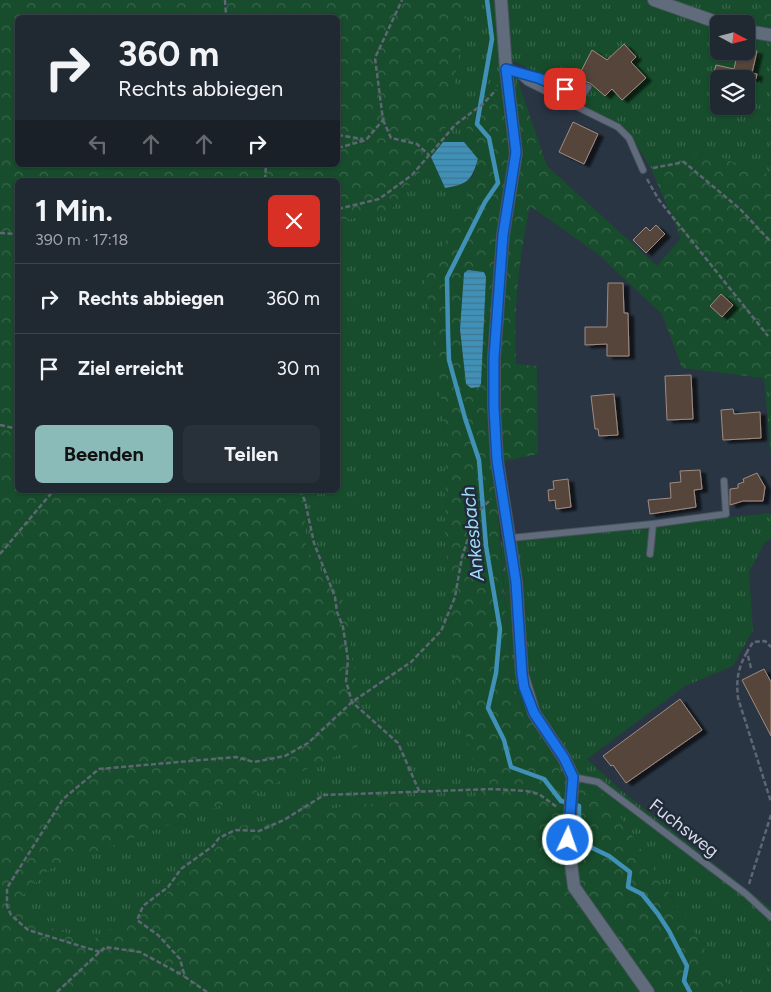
<!DOCTYPE html>
<html lang="de">
<head>
<meta charset="utf-8">
<style>
	:root { --surface:#202832; --page:#28303a; --text:#f1f3f6; --muted:#a2a6ac; --line:#3d444d; --accent:#8bbbb9 }
	body { margin:0; font-family:Figtree,sans-serif; background:var(--page); color:var(--text); height:100vh; display:flex; flex-direction:column; font-size:19px; white-space:nowrap }
	* { box-sizing:border-box; margin:0 }
	p { font-size:16px; color:var(--muted) }
	.icon { flex:none; width:28px; height:28px; fill:none; stroke:currentColor; stroke-width:2; stroke-linecap:round; stroke-linejoin:round }
	.map { position:relative; flex:1; overflow:hidden }
	.side { position:absolute; left:15px; top:178px; width:325px; height:315px; display:flex; flex-direction:column; background:var(--surface); border-radius:8px; box-shadow:0 1px 4px #0004,0 0 0 1px var(--line) }
	.side>* { flex:none }
	.top-card { position:absolute; left:15px; top:15px; width:325px; height:152px; border-radius:8px; box-shadow:0 1px 4px #0004,0 0 0 1px var(--line); background:#202832; color:var(--text); overflow:hidden }
	.needle { width:32px; rotate:97deg }
	.tools { position:absolute; left:710px; top:15px; display:grid; gap:10px }
	.tools a { display:grid; place-items:center; width:45px; height:45px; border-radius:8px; background:var(--surface); box-shadow:0 1px 4px #0004,0 0 0 1px var(--line); font-size:25px }
	.pin { position:absolute; display:grid; place-items:center; width:42px; height:42px; color:#fff; margin:-21px; border-radius:10px; box-shadow:0 2px 8px #0006 }
	.me { position:absolute; width:55px; margin:-28px; rotate:3deg; stroke-linejoin:round; filter:drop-shadow(0 0 4px #0008) }
	.turn { display:flex; align-items:center; gap:18px; height:105px; padding:0 20px; font-size:22px }
	.turn .icon { width:65px; height:65px; stroke-width:2.5 }
	.turn b { display:block; font-size:35px; line-height:42px }
	.lanes { display:flex; align-items:center; height:48px; padding:0 20px; background:#0003; justify-content:center; gap:25px; direction:ltr }
	.lanes .off { opacity:.35 }
	.round { display:grid; place-items:center; flex:none; width:52px; height:52px; border-radius:8px; background:var(--page) }
	.overview { display:flex; align-items:center; justify-content:space-between; height:85px; padding:0 20px }
	h1 { font-size:30px; font-weight:700; line-height:38px }
	.button { display:flex; gap:10px; margin-top:auto; padding:10px 20px }
	.button a { flex:1; height:58px; border-radius:8px; background:var(--accent); color:#111; font-size:20px; font-weight:700; line-height:58px; text-align:center }
	.button a+a { background:var(--page); color:var(--text) }
	ul { padding:0; list-style:none }
	li { display:flex; align-items:center; gap:15px; height:70px; padding:0 20px; border-top:1px solid var(--line) }
	li div { flex:1 }
	li b { display:block; font-size:19px }
	li em { font-style:normal }
	.map>svg:first-child { display:block }
	.grass { fill:url(#grass-tufts); fill-rule:evenodd }
	.forest { fill:url(#forest-crowns); fill-rule:evenodd }
	.water { fill:url(#water-rules) }
	.lines { fill:none; stroke-linecap:round; stroke-linejoin:round }
	.stream { stroke:#4190b7; stroke-width:4.5 }
	.building { fill:#57453b; stroke:#a08b80; filter:url(#shadow) }
	.service-casing { stroke:#49515d; stroke-width:8 }
	.minor-casing { stroke:#49515d; stroke-width:14 }
	.path { stroke:#5d6773; stroke-width:2.5; stroke-dasharray:5 2.5; stroke-linecap:butt }
	.service { stroke:#606b7c; stroke-width:6 }
	.minor { stroke:#606b7c; stroke-width:12 }
	.route-casing { stroke:#114b97; stroke-width:12 }
	.route { stroke:#1a73e8; stroke-width:9 }
	.labels { text-anchor:middle; stroke-width:5; stroke-linejoin:round; paint-order:stroke }
	.street-label { font-size:18px; fill:#d4dbe4; stroke:#212b39 }
	.water-label { font-size:19px; font-style:italic; fill:#9fdbfb; stroke:#212b39 }
</style>
</head>
<body>
<div class="map">
<svg width="771" height="992" viewBox="0 0 771 992">
	<defs>
		<pattern id="grass-tufts" width="24" height="20" patternUnits="userSpaceOnUse" patternTransform="scale(1.25)"><rect width="24" height="20" fill="#174d2c"/><path d="M3 7l-1-3M5 7V3M7 7l1-3M15 17l-1-3M17 17v-4M19 17l1-3" fill="none" stroke="#38664a"/></pattern>
		<pattern id="forest-crowns" width="20" height="18" patternUnits="userSpaceOnUse" patternTransform="scale(1.25)"><rect width="20" height="18" fill="#174d2c"/><path d="M2 6a3 3 0 1 1 6 0M12 15a3 3 0 1 1 6 0" fill="none" stroke="#38664a"/></pattern>
		<pattern id="water-rules" width="6" height="5" patternUnits="userSpaceOnUse" patternTransform="scale(1.25)"><rect width="6" height="5" fill="#4190b7"/><path d="M0 2.5h6" fill="none" stroke="#41758f"/></pattern>
		<filter id="shadow"><feDropShadow dx="5.5" dy="3" stdDeviation="1" flood-color="#0009"/></filter>
	</defs>
	<rect width="100%" height="100%" fill="#2a3543"/>
	<!-- grass -->
	<g class="grass">
		<path d="M469 0H645L719 27V51H746V35L771 40V175L704 152 651 169 629 132 621 125 580 104 572 89 511 60 519 84 493 85 470 115 464 142H443ZM719 79H746V106H719Z"/>
		<path d="M668 0H762L752 26Z"/>
		<path d="M431 157 445 188 461 185 473 177 462 212 425 278 446 437 445 533 458 709 483 797 352 805 240 826 165 895 91 941 25 920 22 896 51 868 247 796 365 743 345 603 306 553 305 501 300 490H338V221L390 211Z"/>
		<path d="M764 378 771 379V456Z"/>
		<path d="M771 513V539L765 542 749 572 753 630 733 666 685 686 587 759 622 791 771 908V992H732L606 795 564 779 511 683 501 542Z"/>
	</g>
	<!-- forest -->
	<g class="forest">
		<path d="M0 0H469L443 142 390 211 338 221V180H18V490H300L305 501 306 553 345 603 365 743 247 796 51 868 22 896 26 920 91 941 165 895 240 826 352 805 483 797 458 709 445 533 446 437 425 278 462 212 478 159 464 142 469 115 493 85 519 84 547 166 657 266 681 238 651 169 704 152 771 175V379L682 368 662 314 598 254 530 206C519 258 513 311 516 364L537 366 538 454 494 463 511 683 564 779 606 795 732 992H0ZM18 18H338V165H18ZM468 270 484 272 486 277 481 384 471 388 466 384 460 329 464 273Z"/>
		<path d="M762 0H771V30L752 26Z"/>
	</g>
	<!-- water -->
	<g class="water">
		<path d="M443 142H464L478 159C471 181 468 184 445 188L431 157Z"/>
		<path d="M468 270 484 272 486 277 481 384 479 387 471 388 466 384 460 329 464 273Z"/>
	</g>
	<g class="lines">
		<!-- stream -->
		<path class="stream" d="M487 0 492 39 477 124 489 138 498 183 485 202 447 278 448 332 449 360 465 418 479 460 486 546 500 629 496 673 488 708 504 740 511 767 544 779 561 801 579 806V826L584 844 609 856 630 872 628 887 642 894 658 914 669 931 687 966 684 981 690 992"/>
	</g>
	<!-- building -->
	<g class="building">
		<path d="M624 44 636 57 631 62 646 78 622 100 612 89 605 96 590 83 577 79 592 50 607 60Z"/>
		<path d="M738 51H757L752 73 757 74 756 79H712L716 65 734 69Z"/>
		<path d="M573 122 598 134 584 164 559 152Z"/>
		<path d="M656 225 665 234 646 253 633 240 646 227 650 231Z"/>
		<path d="M608 283H623L624 313H628L629 356H607V344L585 345V327H607Z"/>
		<path d="M721 294 733 305 722 317 710 306Z"/>
		<path d="M691 375 693 419 667 420 665 376Z"/>
		<path d="M614 394 618 435 599 436 598 429H595L591 396Z"/>
		<path d="M733 409 734 414 760 412 761 438 723 440 721 410Z"/>
		<path d="M700 470 702 489 694 490 696 507 650 514 648 500 671 498 670 483 681 482 680 471Z"/>
		<path d="M757 473 765 487 763 501H743L730 505V489L738 488V484L744 482 743 479Z"/>
		<path d="M568 479 571 507 556 509 555 500 549 501 548 490 554 489 553 481Z"/>
		<path d="M764 669 771 682V736L742 680Z"/>
		<path d="M680 699 702 730 626 783 613 765 611 766 603 756Z"/>
	</g>
	<g class="lines">
		<defs>
			<g id="service">
				<path d="M516 72 527 82 618 127 629 138 643 170"/>
				<path d="M519 73 539 78 578 95 583 94 588 87"/>
				<path d="M653 524 726 514 724 481"/>
				<path d="M511 538 653 524 650 554"/>
				<path d="M573 777 598 782 746 894 771 917"/>
			</g>
			<g id="minor">
				<path d="M501 0 506 69 516 153 503 235 494 358V408L497 460 516 581 522 674 534 713 564 758 573 777 568 840 574 887 648 992"/>
				<path d="M654 0 722 24"/>
				<path d="M746 31 771 35"/>
			</g>
		</defs>
		<!-- service casing -->
		<use href="#service" class="service-casing"/>
		<!-- minor casing -->
		<use href="#minor" class="minor-casing"/>
		<!-- path -->
		<g class="path">
			<path d="M225 0 226 15 228 18"/>
			<path d="M383 120 391 138 417 144 429 155"/>
			<path d="M338 135 363 139"/>
			<path d="M338 148 366 140 383 120 375 58 402 0"/>
			<path d="M653 168 684 162 740 209 771 242"/>
			<path d="M647 179 659 200 768 336"/>
			<path d="M265 180 266 165"/>
			<path d="M338 209 379 199 412 175 455 125 483 104 496 90"/>
			<path d="M0 233 18 234"/>
			<path d="M0 425 18 429"/>
			<path d="M300 490 305 501 314 543 335 597 337 612 343 627 348 660 346 681 352 702 398 743 420 793"/>
			<path d="M0 554 54 490"/>
			<path d="M747 652C738 668 736 680 738 698L771 802"/>
			<path d="M751 668 747 652 753 642 765 641 771 647"/>
			<path d="M749 884 771 815"/>
			<path d="M100 952 28 930 11 915 7 906V888L63 799 99 769 236 757 254 762 285 756 308 743 352 702 411 662 441 631 455 597 462 557 476 514 491 499"/>
			<path d="M57 992 105 947 140 952 184 976"/>
			<path d="M207 992 185 977 180 959 158 935 137 920 143 906 168 887 181 869 213 846 219 838 235 830 259 831 284 820 324 795 493 789 526 791 539 794 558 808"/>
		</g>
		<!-- service -->
		<use href="#service" class="service"/>
		<!-- minor -->
		<use href="#minor" class="minor"/>
	</g>
	<g class="lines">
		<defs>
			<path id="route" d="M565 89 538 78 506 69 516 152 503 235 494 358V408L497 460 516 582 522 674 524 687 534 713 564 758 573 777 568 840"/>
		</defs>
		<!-- route casing -->
		<use href="#route" class="route-casing"/>
		<!-- route -->
		<use href="#route" class="route"/>
	</g>
	<g class="labels">
		<!-- street labels -->
		<g class="street-label">
			<text transform="translate(684 828) rotate(38)" y="6">Fuchsweg</text>
		</g>
		<!-- water labels -->
		<g class="water-label">
			<text transform="translate(472 534) rotate(-96)" y="7">Ankesbach</text>
		</g>
	</g>
</svg>
<div class="tools">
<a><svg class="needle" viewBox="-14 -14 28 28"><path d="M0-13l5 13h-10z" fill="#e53935"/><path d="M0 13l5-13h-10z" fill="#a2a6ac"/></svg></a>
<a><svg class="icon" aria-label="layers" viewBox="0 0 24 24"><path d="M12 4l9 5-9 5-9-5zM3 14l9 5 9-5"/></svg></a>
</div>
<div class="pin" style="left:565px;top:89px;background:#d93025"><svg class="icon" aria-label="arrive" viewBox="0 0 24 24"><path d="M6 21V4h12l-3 4 3 4H6"/></svg></div>
<svg class="me" style="left:568px;top:840px" viewBox="-20 -20 40 40"><circle r="17" fill="#1a73e8" stroke="#fff" stroke-width="3"/><path d="M0-11L8 9 0 5-8 9z" fill="#fff"/></svg>
<div class="top-card">
<div class="turn"><svg class="icon" aria-label="right" viewBox="0 0 24 24"><path d="M7 20v-9h11M14 6l5 5-5 5"/></svg><div><b>360 m</b>Rechts abbiegen</div></div>
<div class="lanes"><svg class="icon off" aria-label="left" viewBox="0 0 24 24"><path d="M17 20v-9H6M10 6l-5 5 5 5"/></svg><svg class="icon off" aria-label="ahead" viewBox="0 0 24 24"><path d="M12 20V5M6 11l6-6 6 6"/></svg><svg class="icon off" aria-label="ahead" viewBox="0 0 24 24"><path d="M12 20V5M6 11l6-6 6 6"/></svg><svg class="icon" aria-label="right" viewBox="0 0 24 24"><path d="M7 20v-9h11M14 6l5 5-5 5"/></svg></div>
</div>
<section class="side">
<div class="overview"><div><h1>1 Min.</h1><p>390 m · 17:18</p></div><a class="round" style="background:#d93025;color:#fff"><svg class="icon" aria-label="close" viewBox="0 0 24 24"><path d="M6 6l12 12M18 6L6 18"/></svg></a></div>
<ul>
<li><svg class="icon" aria-label="right" viewBox="0 0 24 24"><path d="M7 20v-9h11M14 6l5 5-5 5"/></svg><div><b>Rechts abbiegen</b></div><em>360 m</em></li>
<li><svg class="icon" aria-label="arrive" viewBox="0 0 24 24"><path d="M6 21V4h12l-3 4 3 4H6"/></svg><div><b>Ziel erreicht</b></div><em>30 m</em></li>
</ul>
<div class="button"><a>Beenden</a><a>Teilen</a></div>
</section>
</div>
</body>
</html>
